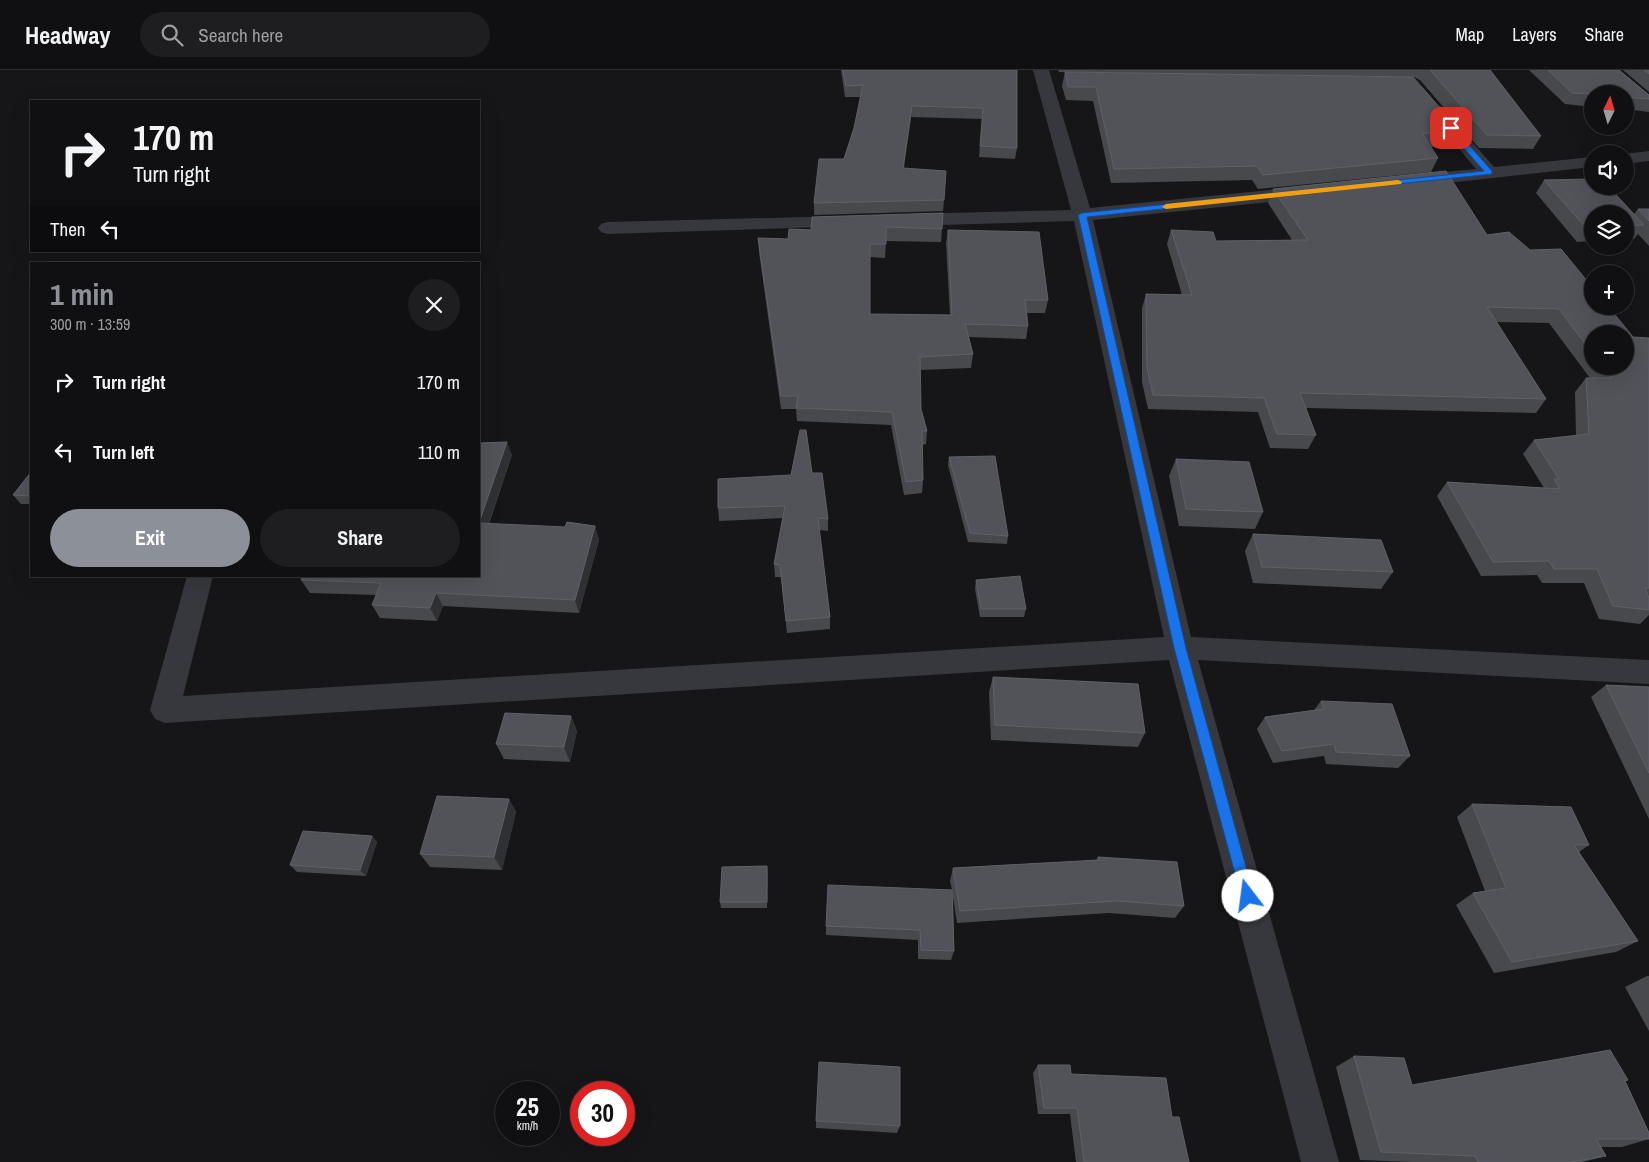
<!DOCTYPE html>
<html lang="en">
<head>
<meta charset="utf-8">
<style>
	:root { --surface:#101012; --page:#1e1e20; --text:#f1f3f6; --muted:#9c9d9f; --line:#303032; --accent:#8c9099 }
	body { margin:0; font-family:"Archivo Narrow",sans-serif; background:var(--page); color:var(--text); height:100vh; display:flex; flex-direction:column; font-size:19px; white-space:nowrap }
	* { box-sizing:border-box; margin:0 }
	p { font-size:16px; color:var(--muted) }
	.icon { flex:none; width:28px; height:28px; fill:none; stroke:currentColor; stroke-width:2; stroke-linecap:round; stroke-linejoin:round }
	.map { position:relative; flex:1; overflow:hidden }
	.drawer { position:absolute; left:30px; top:192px; width:450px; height:315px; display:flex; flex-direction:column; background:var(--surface); border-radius:0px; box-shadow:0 5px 20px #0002,0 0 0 1px var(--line) }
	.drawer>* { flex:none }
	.banner { position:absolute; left:30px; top:30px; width:450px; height:152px; border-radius:0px; box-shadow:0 5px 20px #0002,0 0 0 1px var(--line); background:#101012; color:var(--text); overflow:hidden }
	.needle { width:32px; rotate:5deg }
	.buttons { position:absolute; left:1584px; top:15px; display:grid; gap:10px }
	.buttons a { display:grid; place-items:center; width:50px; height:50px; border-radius:50%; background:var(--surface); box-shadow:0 5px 20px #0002,0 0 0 1px var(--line); font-size:25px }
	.speed { position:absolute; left:495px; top:1011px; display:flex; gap:10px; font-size:25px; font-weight:700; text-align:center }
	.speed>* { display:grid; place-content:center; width:65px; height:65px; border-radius:50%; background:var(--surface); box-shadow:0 5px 20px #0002,0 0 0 1px var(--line); line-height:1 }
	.speed small { font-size:12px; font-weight:400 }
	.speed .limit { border:8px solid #d22; background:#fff; color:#111 }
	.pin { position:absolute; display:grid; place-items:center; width:42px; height:42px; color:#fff; margin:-21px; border-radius:10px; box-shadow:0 2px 8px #0006 }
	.me { position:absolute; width:55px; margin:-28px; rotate:345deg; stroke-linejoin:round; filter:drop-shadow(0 0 4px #0008) }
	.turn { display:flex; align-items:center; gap:18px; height:105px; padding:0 20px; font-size:22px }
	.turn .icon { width:65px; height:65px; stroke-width:2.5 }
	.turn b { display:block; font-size:35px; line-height:42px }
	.then { display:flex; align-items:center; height:48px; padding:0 20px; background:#0003; gap:10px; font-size:19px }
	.round { display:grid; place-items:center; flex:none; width:52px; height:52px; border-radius:26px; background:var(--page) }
	.head { display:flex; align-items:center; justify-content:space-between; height:85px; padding:0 20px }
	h1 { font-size:30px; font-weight:700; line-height:38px; color:var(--accent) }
	.button { display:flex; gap:10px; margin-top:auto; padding:10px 20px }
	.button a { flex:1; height:58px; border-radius:30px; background:var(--accent); color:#fff; font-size:20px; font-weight:700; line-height:58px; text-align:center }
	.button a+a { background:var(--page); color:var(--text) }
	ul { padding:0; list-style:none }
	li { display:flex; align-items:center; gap:15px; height:70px; padding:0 20px }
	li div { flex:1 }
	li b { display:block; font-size:19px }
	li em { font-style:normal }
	header { display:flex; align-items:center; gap:30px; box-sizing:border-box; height:70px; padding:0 25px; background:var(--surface); border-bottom:1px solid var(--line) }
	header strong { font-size:24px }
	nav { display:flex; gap:28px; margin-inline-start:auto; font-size:18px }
	.search { width:350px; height:45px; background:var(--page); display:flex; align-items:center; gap:12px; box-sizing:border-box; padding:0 18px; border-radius:28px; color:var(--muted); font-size:19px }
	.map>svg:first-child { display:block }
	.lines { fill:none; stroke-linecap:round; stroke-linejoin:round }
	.street { fill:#37383d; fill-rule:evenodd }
	.wall { fill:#47494d; fill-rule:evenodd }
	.shaded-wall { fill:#2f3033 }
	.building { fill:#525359; stroke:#5f6168 }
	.route { fill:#1a73e8; stroke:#114b97 }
	.slow { fill:#f59e0b }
</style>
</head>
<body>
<header>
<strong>Headway</strong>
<div class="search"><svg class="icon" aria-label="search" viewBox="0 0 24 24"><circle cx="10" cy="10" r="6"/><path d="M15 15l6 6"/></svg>Search here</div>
<nav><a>Map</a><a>Layers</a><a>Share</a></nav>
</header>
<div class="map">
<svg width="1649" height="1092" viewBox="0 0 1649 1092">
	<rect width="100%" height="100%" fill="#161618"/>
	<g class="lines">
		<!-- street -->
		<g class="street">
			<path d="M1033 0H1049L1090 138 1308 116 1315 118 1317 122 1315 126 1308 128 1093 150 1191 567 1649 590V614L1198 590 1339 1092H1301L1169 590 165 653 155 649 150 640 187 506H213L183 626 1164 567 1074 151 907 156 900 154 897 150 900 146 907 144 1071 140Z"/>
			<path d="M1435 35 1441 36 1494 97 1592 87V97L1412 117 1405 115 1403 111 1405 107 1412 105 1476 99 1427 40 1429 36Z"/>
			<path d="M1649 81V91L1625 94 1624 84Z"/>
			<path d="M849 146 856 148 859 152 856 156 608 164 601 162 598 158 601 154 608 152Z"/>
		</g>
	</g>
	<!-- wall -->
	<g class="wall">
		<path d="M841 0H1017V78L1015 89 979 87 982 49 911 47 904 98 944 130 943 141 814 145V133L844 89 854 58 860 27H845Z"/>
		<path d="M1058 0H1490L1541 66 1533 79 1479 78 1420 10 1414 7 1059 2Z"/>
		<path d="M1529 0H1619L1649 25V42L1625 39V24H1592V37L1565 34Z"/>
		<path d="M1623 0H1649V22Z"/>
		<path d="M1065 2 1463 64 1455 78 1431 77 1438 88 1431 102 1258 119 1252 110 1111 113 1093 31 1066 30 1062 16Z"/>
		<path d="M1544 110 1634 144 1638 139H1649V176L1638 164 1634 169H1625V156L1592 144V171L1577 172 1536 123Z"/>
		<path d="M1273 119 1487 165 1530 180 1633 267 1649 268V545L1640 554 1599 549 1584 513H1542L1537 505 1481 506 1437 426 1447 412 1544 418 1523 384 1534 370 1576 366 1575 322 1586 308H1590L1549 253 1496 252 1546 329 1536 343 1306 338 1316 365 1308 379 1270 378 1258 342 1148 339 1142 312V238L1146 224 1182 225 1167 174 1171 160 1216 171 1292 170 1268 133ZM1592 264 1625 296H1592Z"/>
		<path d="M812 147 942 159 941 172 886 171 885 188 870 187V244L950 245 946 173 948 160 1048 230 1045 243H1027L1028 256 1026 269 969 267 973 284 971 298 920 300 921 339 927 361 926 374 922 375 923 410 922 423 904 425 891 355 797 351 796 339H781L759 182 758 168 788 169 811 160Z"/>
		<path d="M479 373 512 385 489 454 565 457 595 456 599 470 579 543 443 536 437 551 380 548 372 535 376 525 310 523 301 510Z"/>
		<path d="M949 387 1008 466 1007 474 968 472 948 395Z"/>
		<path d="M1176 389 1263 442 1255 459 1179 456 1169 406Z"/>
		<path d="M31 402V434H21L13 425Z"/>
		<path d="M812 403 828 449V461L819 460 830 547V559L787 563 781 507H775L774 494 783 448 719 451 718 438Z"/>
		<path d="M1253 464 1393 502 1381 519 1253 513 1245 481Z"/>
		<path d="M976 510 1026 539 1024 547H980L975 519Z"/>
		<path d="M993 607 1145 663 1138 677 991 670 989 622Z"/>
		<path d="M1606 615 1649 617V749L1591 627Z"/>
		<path d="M1321 631 1410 686 1398 698 1326 694 1324 686 1273 693 1257 659 1265 647 1314 640Z"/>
		<path d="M571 646 577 661 570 692 504 689 496 674Z"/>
		<path d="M509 729 516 742 502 800 430 797 420 784Z"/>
		<path d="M1472 734 1589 775 1579 782 1638 871 1616 882 1494 903 1456 835 1473 823 1485 821 1457 747Z"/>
		<path d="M372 766 377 772 366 806 297 802 290 795Z"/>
		<path d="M1098 787 1184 836 1175 848 1109 843 957 853 953 827 954 881 951 890 918 889V870L826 865V856L952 820 950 811 953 798 1096 790Z"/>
		<path d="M767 796 768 802 767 838H721L720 832Z"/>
		<path d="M1647 906H1649V961L1625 917Z"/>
		<path d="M1354 986 1412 1015 1628 1010 1625 1011 1649 1063V1069L1622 1077H1601L1606 1086 1583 1092H1413L1360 1090 1336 997Z"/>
		<path d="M1038 995 1071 1004 1172 1047 1189 1092H1076L1070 1044H1038L1033 1003Z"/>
		<path d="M816 1051 900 1056 897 1063 816 1058Z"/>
	</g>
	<!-- shaded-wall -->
	<g class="shaded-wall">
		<path d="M912 36 911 47 902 110 903 98Z"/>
		<path d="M507 372 512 385 484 467 479 453Z"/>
		<path d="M595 456 599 470 579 543 575 530Z"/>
		<path d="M436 523 443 536 437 551 430 538Z"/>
		<path d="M571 646 577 661 570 692 564 677Z"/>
		<path d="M509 729 516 742 502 800 494 787Z"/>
		<path d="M372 766 377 772 366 806 360 800Z"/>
		<path d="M767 796 768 802 767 838Z"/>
	</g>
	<!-- building -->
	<g class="building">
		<path d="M843 0H1017V78L980 76 983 38 912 36 903 98 946 101 944 130 814 133 819 89H844L854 58 863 15 846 16Z"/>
		<path d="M1430 0H1490L1541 66 1487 65Z"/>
		<path d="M1548 0H1619L1649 25V29L1625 27V24H1592L1572 23Z"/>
		<path d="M1644 0H1649V4Z"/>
		<path d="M1065 2 1413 7 1463 64 1422 63 1438 88 1263 105 1257 96 1114 99 1096 17H1068Z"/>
		<path d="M1446 101 1487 165 1509 162 1530 180 1561 179 1592 217V236H1608L1633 267 1649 268V518H1645L1649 528V540L1613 536 1597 499H1554L1549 491 1493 492 1447 412 1560 419 1554 409H1559L1534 370 1589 364 1586 308H1612L1603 296H1625V264H1592V283L1559 239 1487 237 1546 329 1300 323 1316 365 1277 364 1264 328 1153 325 1147 297 1146 224 1192 225 1171 160 1213 162 1216 171 1308 170 1273 119Z"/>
		<path d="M1592 109V116H1608L1644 155 1625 156V144H1592V157L1586 158 1544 110Z"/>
		<path d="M1638 139H1649V151Z"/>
		<path d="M943 143 942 159 886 157V174H870V244L952 245 948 160 1039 162 1048 230H1025L1028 256 965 254 973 284 920 287 921 339 927 361H922L923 410 906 412 892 342 796 338 798 326H781L758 168 788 169 789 159 811 160 812 147Z"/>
		<path d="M800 360H806L812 403H822L828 449 818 448 830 547 786 551 780 495 774 494 785 436 718 438V409L791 405Z"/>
		<path d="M507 372 479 453 565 457 567 452 595 456 575 530 436 523 430 538 372 535 381 513 301 510 303 506H479V373Z"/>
		<path d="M995 386 1008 466 970 463 949 387Z"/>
		<path d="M1176 389 1249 392 1263 442 1186 439Z"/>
		<path d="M31 402V426L13 425Z"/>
		<path d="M1253 464 1381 470 1393 502 1262 497Z"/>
		<path d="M1020 506 1026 539H981L976 510Z"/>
		<path d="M993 607 1138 614 1145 663 995 655Z"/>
		<path d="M1606 615 1649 617V703Z"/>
		<path d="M1321 631 1392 634 1410 686 1336 682 1334 674 1282 681 1265 647 1324 639Z"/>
		<path d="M505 643 571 646 564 677 496 674Z"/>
		<path d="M437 726 509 729 494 787 420 784Z"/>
		<path d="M1472 734 1571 737 1589 775H1574L1638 871 1512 892 1473 823 1506 818Z"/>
		<path d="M303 761 372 766 360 800 290 795Z"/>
		<path d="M1098 787 1177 792 1184 836 1117 831 960 841 953 798 1099 790Z"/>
		<path d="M767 796V832H720L722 797Z"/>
		<path d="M828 815 952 820 954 881 921 880 920 860 826 856Z"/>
		<path d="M1610 980 1628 1010 1625 1011 1649 1063V1069H1596L1606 1086 1571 1092H1478L1475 1086 1381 1082 1354 986 1404 988 1412 1015Z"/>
		<path d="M819 992 900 997V1056L816 1051Z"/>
		<path d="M1038 995H1070L1071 1004 1166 1008 1172 1047H1179L1189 1092H1084L1077 1038H1044Z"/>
	</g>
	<!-- route -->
	<path class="route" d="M1448 57H1453L1492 101V104L1087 147 1186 578 1254 826 1252 830 1248 832 1243 830 1241 826 1174 578 1078 145 1082 143 1484 101 1448 60Z"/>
	<!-- slow -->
	<path class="slow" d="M1398 110 1402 112 1401 114 1166 139 1162 137 1166 134Z"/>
</svg>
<div class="buttons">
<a><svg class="needle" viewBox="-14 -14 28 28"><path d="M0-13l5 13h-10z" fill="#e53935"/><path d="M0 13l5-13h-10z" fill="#9c9d9f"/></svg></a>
<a><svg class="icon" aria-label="sound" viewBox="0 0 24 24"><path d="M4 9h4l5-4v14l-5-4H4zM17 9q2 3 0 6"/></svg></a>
<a><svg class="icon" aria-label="layers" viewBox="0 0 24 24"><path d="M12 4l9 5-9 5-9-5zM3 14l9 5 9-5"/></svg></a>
<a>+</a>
<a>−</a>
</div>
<div class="speed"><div>25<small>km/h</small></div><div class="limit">30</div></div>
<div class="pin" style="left:1451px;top:58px;background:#d93025"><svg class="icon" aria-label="arrive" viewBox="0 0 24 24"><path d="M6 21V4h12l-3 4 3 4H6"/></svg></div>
<svg class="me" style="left:1248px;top:826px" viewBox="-20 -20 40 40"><circle r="19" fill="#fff"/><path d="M0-13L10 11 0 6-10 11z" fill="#1a73e8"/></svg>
<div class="banner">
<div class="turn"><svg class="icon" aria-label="right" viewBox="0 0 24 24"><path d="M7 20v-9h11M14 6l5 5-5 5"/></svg><div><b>170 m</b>Turn right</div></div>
<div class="then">Then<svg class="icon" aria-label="left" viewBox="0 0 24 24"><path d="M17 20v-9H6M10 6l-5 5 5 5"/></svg></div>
</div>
<section class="drawer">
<div class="head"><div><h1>1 min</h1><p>300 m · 13:59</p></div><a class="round"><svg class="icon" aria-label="close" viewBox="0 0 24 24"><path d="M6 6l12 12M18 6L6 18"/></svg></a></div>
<ul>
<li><svg class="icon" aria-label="right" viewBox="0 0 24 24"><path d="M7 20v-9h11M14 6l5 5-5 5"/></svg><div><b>Turn right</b></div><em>170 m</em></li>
<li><svg class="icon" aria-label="left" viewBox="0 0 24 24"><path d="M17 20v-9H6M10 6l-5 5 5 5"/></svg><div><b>Turn left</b></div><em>110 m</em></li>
</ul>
<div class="button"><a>Exit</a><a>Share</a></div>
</section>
</div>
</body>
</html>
